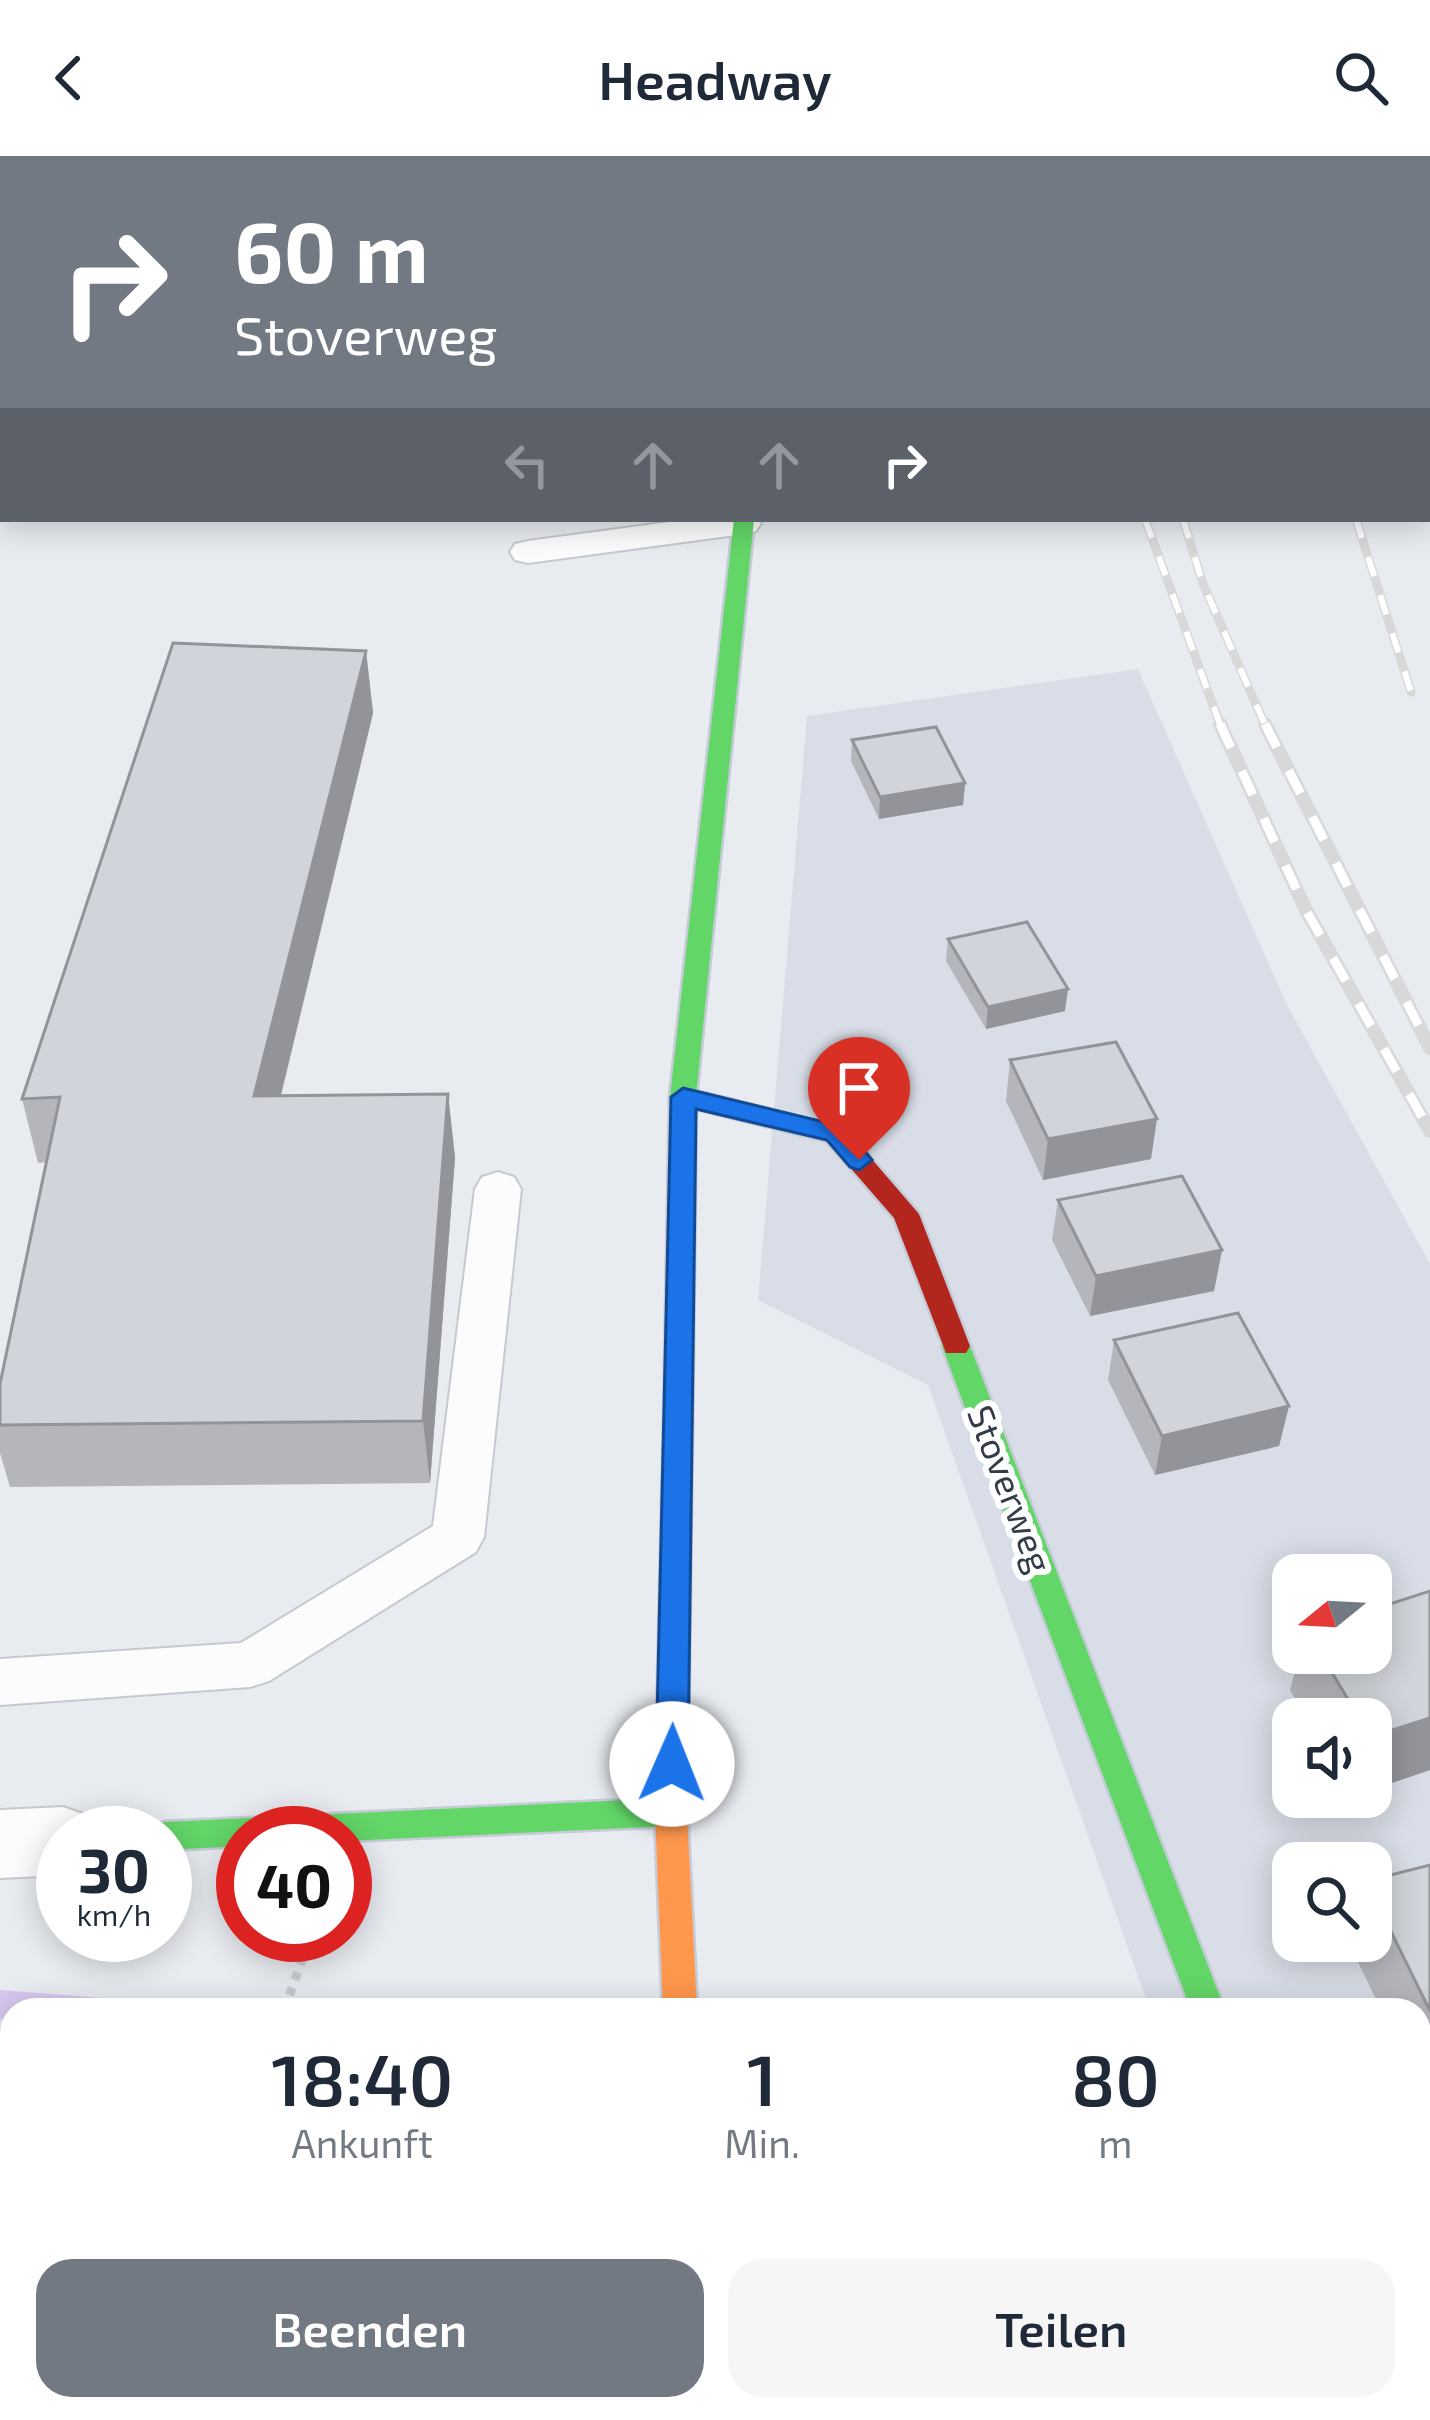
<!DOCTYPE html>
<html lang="de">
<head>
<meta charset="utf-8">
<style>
	:root { --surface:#fff; --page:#f6f6f7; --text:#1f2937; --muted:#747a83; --accent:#737983 }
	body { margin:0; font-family:"Exo 2",sans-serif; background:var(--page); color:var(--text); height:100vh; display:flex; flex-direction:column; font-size:45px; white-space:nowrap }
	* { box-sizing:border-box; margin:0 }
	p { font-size:39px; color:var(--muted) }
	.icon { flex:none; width:66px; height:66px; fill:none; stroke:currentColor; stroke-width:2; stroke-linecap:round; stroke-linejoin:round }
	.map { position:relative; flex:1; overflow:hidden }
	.details { position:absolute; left:0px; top:1842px; width:1431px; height:423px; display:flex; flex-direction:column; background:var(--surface); border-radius:36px 36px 0 0; box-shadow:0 6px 30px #0003 }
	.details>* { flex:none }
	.guide { position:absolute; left:0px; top:0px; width:1431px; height:366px; box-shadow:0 6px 30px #0003; background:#737983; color:#fff; overflow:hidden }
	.needle { width:78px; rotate:252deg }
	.tools { position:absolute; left:1272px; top:1398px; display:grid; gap:24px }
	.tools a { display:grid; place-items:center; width:120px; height:120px; border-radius:24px; background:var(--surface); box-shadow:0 6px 30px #0003; font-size:60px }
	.speed { position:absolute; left:36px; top:1650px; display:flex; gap:24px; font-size:60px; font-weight:700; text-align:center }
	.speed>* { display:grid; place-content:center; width:156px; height:156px; border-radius:50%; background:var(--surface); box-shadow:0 6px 30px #0003; line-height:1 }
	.speed small { font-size:30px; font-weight:400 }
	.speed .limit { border:18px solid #d22; background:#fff; color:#111 }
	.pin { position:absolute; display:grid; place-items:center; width:102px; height:102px; color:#fff; margin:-123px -51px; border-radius:50% 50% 50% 0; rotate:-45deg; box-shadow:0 0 12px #0007 }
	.pin .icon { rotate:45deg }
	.me { position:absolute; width:132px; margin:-66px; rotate:1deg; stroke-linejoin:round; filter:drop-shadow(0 0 9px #0008) }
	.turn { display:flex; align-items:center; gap:42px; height:252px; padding:0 36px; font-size:54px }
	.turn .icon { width:156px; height:156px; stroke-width:2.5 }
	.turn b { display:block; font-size:84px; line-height:102px }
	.lanes { display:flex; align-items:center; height:114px; padding:0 36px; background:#0003; justify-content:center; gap:60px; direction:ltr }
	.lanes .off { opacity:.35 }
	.eta { display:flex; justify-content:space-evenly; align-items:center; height:204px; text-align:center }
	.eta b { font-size:72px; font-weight:600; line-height:84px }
	.primary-button { display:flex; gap:24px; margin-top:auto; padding:24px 36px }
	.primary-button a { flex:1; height:138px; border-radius:36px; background:var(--accent); color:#fff; font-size:48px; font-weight:600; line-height:138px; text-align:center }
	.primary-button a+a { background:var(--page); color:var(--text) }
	header { display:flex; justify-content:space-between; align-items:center; height:156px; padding:0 36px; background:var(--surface); font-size:54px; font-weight:600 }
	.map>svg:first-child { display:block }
	.residential { fill:#d8dde7; fill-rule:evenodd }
	.green { fill:#d7c7ee }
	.parking { fill:#d7dade }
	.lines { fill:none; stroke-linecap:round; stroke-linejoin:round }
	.lane-casing { stroke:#c6c9cf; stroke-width:4 }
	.street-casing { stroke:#c6c9cf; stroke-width:4 }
	.fast-casing { stroke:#c6cbd8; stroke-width:5 }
	.slow-casing { stroke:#c6cbd8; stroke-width:5 }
	.jam-casing { stroke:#c6cbd8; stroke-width:5 }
	.path { stroke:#c9ccd1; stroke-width:9; stroke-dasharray:8 8; stroke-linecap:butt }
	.lane { fill:#fcfcfd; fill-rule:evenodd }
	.street { fill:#fcfcfd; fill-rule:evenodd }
	.fast { fill:#63d668; fill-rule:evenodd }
	.slow { fill:#ff974d; fill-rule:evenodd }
	.jam { fill:#b3261e; fill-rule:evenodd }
	.rail-far1-casing { stroke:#d8d8d9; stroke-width:9 }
	.rail-casing { stroke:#d8d8d9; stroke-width:14 }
	.rail-far1 { stroke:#fff; stroke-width:6; stroke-dasharray:20; stroke-linecap:butt }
	.rail { stroke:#fff; stroke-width:9; stroke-dasharray:26; stroke-linecap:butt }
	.wall { fill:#b4b6bb }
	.shaded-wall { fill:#929499 }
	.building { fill:#d1d4da; stroke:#929499; stroke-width:3 }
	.route { fill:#1a73e8; stroke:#114b97; stroke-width:3 }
	.labels { text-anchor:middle; stroke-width:12; stroke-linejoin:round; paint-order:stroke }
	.street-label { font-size:36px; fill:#343c48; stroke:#fff }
</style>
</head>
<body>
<header><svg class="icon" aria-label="back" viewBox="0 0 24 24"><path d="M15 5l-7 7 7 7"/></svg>Headway<svg class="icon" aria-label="search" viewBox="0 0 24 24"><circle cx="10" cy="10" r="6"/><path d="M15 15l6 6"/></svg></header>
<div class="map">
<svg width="1430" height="2264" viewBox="0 0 1430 2264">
	<rect width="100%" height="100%" fill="#e8ebf0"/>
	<!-- residential -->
	<path class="residential" d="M1138 513 1288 851 1430 1108V2264H1296L1293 2253H1419V1854H1150L928 1229 758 1144 807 560ZM1293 1419H1371V1497H1293ZM1293 1563H1371V1641H1293ZM1293 1707H1371V1785H1293Z"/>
	<!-- green -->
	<g class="green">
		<path d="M0 1834 128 1844 175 1854H12V1865L0 1863Z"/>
		<path d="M324 2253H513V2264H326Z"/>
	</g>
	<!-- parking -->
	<path class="parking" d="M12 2042V2253H184L186 2264H0V2044Z"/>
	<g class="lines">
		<defs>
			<g id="lane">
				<path d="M692 363H758L761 367 756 375 743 378 528 407 515 404 510 396 515 388 528 385Z"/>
				<path d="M498 1016 514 1021 521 1033 484 1381 476 1396 269 1525 250 1531 0 1549V1503L241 1487 433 1370 475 1033 482 1021Z"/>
			</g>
			<g id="street">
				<path d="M63 1651 91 1661 98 1677H63V1719L0 1722V1654Z"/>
				<path d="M1314 2253H1404L1408 2264H1318Z"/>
			</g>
			<g id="fast">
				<path d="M787 0H805L786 3Z"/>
				<path d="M734 363H754L696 941 692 1267 688 1275H668L664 1267 670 941Z"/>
				<path d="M956 1180 966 1183 970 1190 1225 1854H1191L942 1190 946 1183Z"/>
				<path d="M671 1642 682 1646 687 1656 682 1666 671 1670 345 1685V1677H243V1690L165 1694V1677H151L154 1670 165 1666Z"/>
				<path d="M680 2253H716L717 2264H681Z"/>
			</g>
			<path id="slow" d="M678 1256 688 1259 692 1267 687 1656 697 1854H663L655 1656 664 1267 668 1259Z"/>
			<path id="jam" d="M683 932 845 972 919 1058 970 1190 966 1197H946L894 1062 827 985 674 947 670 941Z"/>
		</defs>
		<!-- lane casing -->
		<use href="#lane" class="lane-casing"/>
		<!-- street casing -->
		<use href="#street" class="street-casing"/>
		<!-- fast casing -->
		<use href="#fast" class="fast-casing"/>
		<!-- slow casing -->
		<use href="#slow" class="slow-casing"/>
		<!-- jam casing -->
		<use href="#jam" class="jam-casing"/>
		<!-- path -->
		<path class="path" d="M284 1854 311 1779"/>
		<!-- lane -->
		<use href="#lane" class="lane"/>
		<!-- street -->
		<use href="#street" class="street"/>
		<!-- fast -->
		<use href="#fast" class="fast"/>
		<!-- slow -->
		<use href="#slow" class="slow"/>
		<!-- jam -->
		<use href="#jam" class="jam"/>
		<defs>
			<g id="rail-far1">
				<path d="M1145 363 1221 571"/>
				<path d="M1183 363 1203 428 1266 571"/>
				<path d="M1356 363 1411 536"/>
			</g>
			<g id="rail">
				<path d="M1220 568 1306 754 1430 975"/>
				<path d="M1265 568 1430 892"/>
			</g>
		</defs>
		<!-- rail-far1 casing -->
		<use href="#rail-far1" class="rail-far1-casing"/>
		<!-- rail casing -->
		<use href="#rail" class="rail-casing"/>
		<!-- rail-far1 -->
		<use href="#rail-far1" class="rail-far1"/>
		<!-- rail -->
		<use href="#rail" class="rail"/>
	</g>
	<!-- wall -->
	<g class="wall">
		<path d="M366 495 373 557 281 940 448 938 455 1002 430 1327 10 1331 0 1297V1228L46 1006 38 1007 22 943Z"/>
		<path d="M852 584 965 627 963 649 879 663 851 605Z"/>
		<path d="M948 783 1065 855 986 873 946 805Z"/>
		<path d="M1010 904 1151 1003 1043 1024 1006 945Z"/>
		<path d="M1058 1044 1222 1094 1214 1135 1090 1160 1052 1084Z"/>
		<path d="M1114 1184 1289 1250 1279 1290 1155 1319 1108 1224Z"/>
		<path d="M1430 1435V1614L1371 1634V1563H1307L1290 1534 1300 1497H1371Z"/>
		<path d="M1430 1709V1931L1420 1934 1419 1854H1381L1348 1785H1371V1724Z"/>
	</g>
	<!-- shaded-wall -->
	<g class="shaded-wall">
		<path d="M366 495 373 557 265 1004 254 940Z"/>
		<path d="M965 627 963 649 879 663 880 641Z"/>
		<path d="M1068 833 1065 855 986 873 988 851Z"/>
		<path d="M448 938 455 1002 430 1327 423 1265Z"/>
		<path d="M1157 963 1151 1003 1043 1024 1048 983Z"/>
		<path d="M1222 1094 1214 1135 1090 1160 1096 1120Z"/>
		<path d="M1289 1250 1279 1290 1155 1319 1162 1280Z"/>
		<path d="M1430 1562V1614L1371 1634V1581Z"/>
		<path d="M1430 1909V1931L1420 1934Z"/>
	</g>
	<!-- building -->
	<g class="building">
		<path d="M173 487 366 495 254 940 448 938 423 1265 0 1269V1228L60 941 22 943Z"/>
		<path d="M936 571 965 627 880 641 852 584Z"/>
		<path d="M1027 766 1068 833 988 851 948 783Z"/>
		<path d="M1116 886 1157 963 1048 983 1010 904Z"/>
		<path d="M1182 1020 1222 1094 1096 1120 1058 1044Z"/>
		<path d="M1238 1157 1289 1250 1162 1280 1114 1184Z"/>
		<path d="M1430 1435V1562L1371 1581V1563H1360L1320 1497H1371V1454Z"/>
		<path d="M1430 1709V1855L1371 1735V1724Z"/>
	</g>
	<!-- route -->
	<path class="route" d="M683 932 845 971 872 1004 859 1014 850 1011 827 984 696 953 688 1608 683 1618 672 1622 661 1618 656 1608 671 941Z"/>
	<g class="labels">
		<!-- street labels -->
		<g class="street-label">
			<text transform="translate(1010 1333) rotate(69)" y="13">Stoverweg</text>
		</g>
	</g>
</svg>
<div class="tools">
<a><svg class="needle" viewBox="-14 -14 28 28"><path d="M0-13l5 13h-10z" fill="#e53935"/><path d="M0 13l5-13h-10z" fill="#747a83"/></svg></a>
<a><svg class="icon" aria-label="sound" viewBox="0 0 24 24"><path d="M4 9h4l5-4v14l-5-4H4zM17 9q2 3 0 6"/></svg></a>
<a><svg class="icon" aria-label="search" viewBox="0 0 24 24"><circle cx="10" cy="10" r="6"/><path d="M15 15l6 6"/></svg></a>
</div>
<div class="speed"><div>30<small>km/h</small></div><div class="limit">40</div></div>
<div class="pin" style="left:859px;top:1004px;background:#d93025"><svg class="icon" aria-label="arrive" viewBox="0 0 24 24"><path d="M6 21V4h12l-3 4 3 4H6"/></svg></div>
<svg class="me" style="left:672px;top:1608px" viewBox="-20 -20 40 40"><circle r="19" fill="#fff"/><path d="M0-13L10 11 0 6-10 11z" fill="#1a73e8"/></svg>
<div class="guide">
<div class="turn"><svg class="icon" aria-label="right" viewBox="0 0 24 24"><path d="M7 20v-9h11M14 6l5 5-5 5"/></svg><div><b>60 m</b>Stoverweg</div></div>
<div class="lanes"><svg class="icon off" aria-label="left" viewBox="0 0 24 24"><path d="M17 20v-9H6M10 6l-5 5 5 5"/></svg><svg class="icon off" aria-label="ahead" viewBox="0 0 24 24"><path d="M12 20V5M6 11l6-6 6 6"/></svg><svg class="icon off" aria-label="ahead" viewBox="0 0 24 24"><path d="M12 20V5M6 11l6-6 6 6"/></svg><svg class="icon" aria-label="right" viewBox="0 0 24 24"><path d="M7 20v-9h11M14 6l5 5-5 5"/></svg></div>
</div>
<section class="details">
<div class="eta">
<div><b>18:40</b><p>Ankunft</p></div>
<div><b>1</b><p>Min.</p></div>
<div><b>80</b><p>m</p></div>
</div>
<div class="primary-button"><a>Beenden</a><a>Teilen</a></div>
</section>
</div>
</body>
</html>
